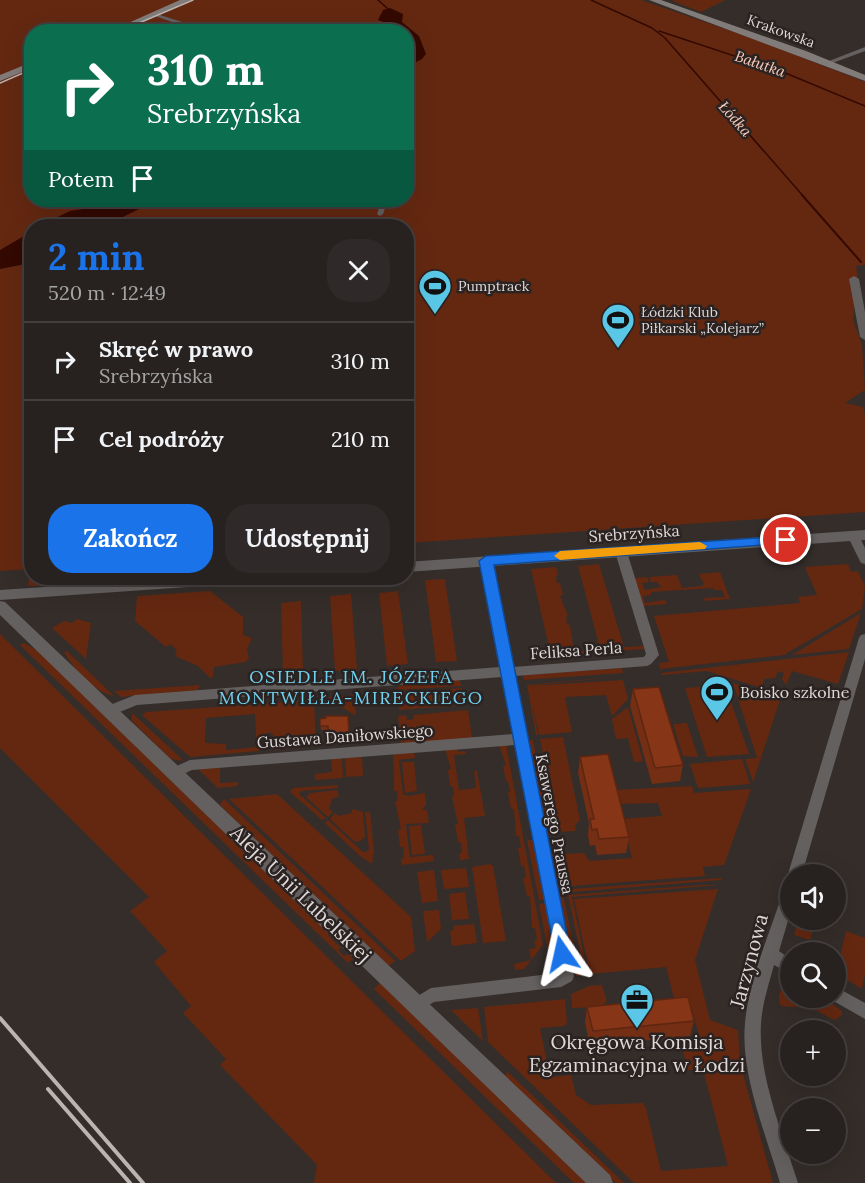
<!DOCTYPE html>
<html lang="pl">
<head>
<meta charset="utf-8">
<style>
	:root { --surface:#272220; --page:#2f2a29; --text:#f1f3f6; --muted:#a4a4a5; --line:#433f3e; --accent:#1a73e8 }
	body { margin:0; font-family:Lora,serif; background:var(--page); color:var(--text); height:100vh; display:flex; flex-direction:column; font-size:22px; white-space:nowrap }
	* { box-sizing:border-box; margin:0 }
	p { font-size:20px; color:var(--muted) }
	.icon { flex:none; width:33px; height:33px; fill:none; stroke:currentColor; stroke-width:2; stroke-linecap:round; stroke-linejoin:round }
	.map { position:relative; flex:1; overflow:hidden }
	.side { position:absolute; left:24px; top:219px; width:390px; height:366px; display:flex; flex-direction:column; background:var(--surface); border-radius:24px; box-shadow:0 6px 24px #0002,0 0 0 2px var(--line) }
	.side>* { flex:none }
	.guide { position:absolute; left:24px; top:24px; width:390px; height:183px; border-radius:24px; box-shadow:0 6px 24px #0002,0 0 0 2px var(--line); background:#0b6e4f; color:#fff; overflow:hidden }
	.tools { position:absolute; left:780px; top:864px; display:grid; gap:12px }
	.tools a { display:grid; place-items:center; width:66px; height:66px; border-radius:50%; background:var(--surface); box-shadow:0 6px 24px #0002,0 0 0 2px var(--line); font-size:30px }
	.pin { position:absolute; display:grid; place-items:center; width:51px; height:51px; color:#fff; margin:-26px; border:3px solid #fff; border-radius:50%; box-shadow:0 2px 6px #0007 }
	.me { position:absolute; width:66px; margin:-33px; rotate:349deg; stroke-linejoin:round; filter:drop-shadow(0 0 4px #0008) }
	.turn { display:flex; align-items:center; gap:21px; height:126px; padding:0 24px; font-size:27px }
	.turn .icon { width:78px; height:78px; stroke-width:2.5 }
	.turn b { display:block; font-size:42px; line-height:51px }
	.then { display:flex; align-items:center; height:57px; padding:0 24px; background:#0003; gap:12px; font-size:22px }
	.round { display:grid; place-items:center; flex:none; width:63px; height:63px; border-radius:24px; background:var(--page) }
	.overview { display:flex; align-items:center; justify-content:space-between; height:102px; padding:0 24px }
	h1 { font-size:36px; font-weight:800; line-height:45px; color:var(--accent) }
	.primary-button { display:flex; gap:12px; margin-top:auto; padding:12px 24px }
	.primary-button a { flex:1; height:69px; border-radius:24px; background:var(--accent); color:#fff; font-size:24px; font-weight:800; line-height:69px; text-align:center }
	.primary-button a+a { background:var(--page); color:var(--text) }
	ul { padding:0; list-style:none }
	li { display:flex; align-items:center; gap:18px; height:78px; padding:0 24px; border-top:2px solid var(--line) }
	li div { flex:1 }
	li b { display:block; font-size:22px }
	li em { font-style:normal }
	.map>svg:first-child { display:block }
	.green { fill:#642811; fill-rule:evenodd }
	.water { fill:#330900 }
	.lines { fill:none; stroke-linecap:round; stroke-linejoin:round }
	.stream-far1 { stroke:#330900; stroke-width:1.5 }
	.stream { stroke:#330900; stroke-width:2 }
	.pedestrian { fill:#64605f; fill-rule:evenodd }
	.minor { fill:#64605f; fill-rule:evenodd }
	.tertiary { fill:#64605f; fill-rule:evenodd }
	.secondary { fill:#817c7a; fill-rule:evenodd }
	.tram { stroke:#bab5b3; stroke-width:1.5 }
	.rail { stroke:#bab5b3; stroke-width:4 }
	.wall { fill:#732e14 }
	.building { fill:#863617; stroke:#5e2610; stroke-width:1.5 }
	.route { fill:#1a73e8; stroke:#114b97; stroke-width:1.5 }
	.slow { fill:#f59e0b }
	.labels { text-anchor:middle; stroke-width:5; stroke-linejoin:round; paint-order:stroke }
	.far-street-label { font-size:14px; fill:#ded9d8; stroke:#2a2321 }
	.far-poi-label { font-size:14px; fill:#ded9d8; stroke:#2a2321; text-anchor:start }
	.far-water-label { font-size:15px; font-style:italic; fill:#fdcdbd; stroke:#2a2321 }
	.street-label { font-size:16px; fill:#ded9d8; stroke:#2a2321 }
	.poi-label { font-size:16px; fill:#ded9d8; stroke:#2a2321; text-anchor:start }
	.neighbourhood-label { font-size:18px; letter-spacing:1.5px; fill:#71d2ef; stroke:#2a2321 }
	.near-street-label { font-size:20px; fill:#ded9d8; stroke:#2a2321 }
	.near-poi-label { font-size:20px; fill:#ded9d8; stroke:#2a2321 }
</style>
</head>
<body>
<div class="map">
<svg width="865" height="1183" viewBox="0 0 865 1183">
	<rect width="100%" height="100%" fill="#342d2a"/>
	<!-- green -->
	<g class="green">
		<path d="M0 0H641L757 40 865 82V265L856 266 858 278H852L855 301 853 320 862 345 865 390 845 403 863 407 865 415V512L407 543 406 226H32L31 569 0 571ZM32 32H406V200H32Z"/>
		<path d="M675 0H725L701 12 672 1Z"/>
		<path d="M599 564 624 647 643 646 644 649 601 652 578 566Z"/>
		<path d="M848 564 851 572 858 571 865 586 862 609 784 655 660 669 659 663 669 662 654 616 800 603 798 597 817 595 805 567Z"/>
		<path d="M556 567 558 575 556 576 557 583H560L563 595 560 596 568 616 566 617 567 624 570 625 573 646H575L577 651 593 650 594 653 551 656 531 569Z"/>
		<path d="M720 572 730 599 705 601 704 598 725 597 722 590H714L713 588 651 592V595L643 596 645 603 665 600 667 604 643 606 635 578 647 577 649 582 642 583 645 590 661 587 657 582H651L649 577 677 575 682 588 702 586 704 584 699 574Z"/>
		<path d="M29 578H115L110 580 76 583 75 580 64 581 63 584 31 586 28 585Z"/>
		<path d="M445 579 457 661 436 662 425 580Z"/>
		<path d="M210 591 243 617V635L252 638 247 649 249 659 245 662 214 667 213 677 210 678 198 666 177 657 175 654 177 651 171 644 166 647 135 621 137 596Z"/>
		<path d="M398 591 408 664 387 666 379 593Z"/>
		<path d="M351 594 357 669 335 671 330 596Z"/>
		<path d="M301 601 303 672 283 674 281 603Z"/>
		<path d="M861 613 849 649 792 655Z"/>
		<path d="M77 619 91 623 86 659 52 628 64 621 72 623Z"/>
		<path d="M0 634 556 1183H314L317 1165 220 1065 226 1059 183 1013 191 1006 154 962 167 951 130 911 149 897 0 748Z"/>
		<path d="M24 643 38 651 330 933 328 935 341 948 338 950 344 956 348 954 353 959 348 963 20 645Z"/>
		<path d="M67 651 114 696C93 692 74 669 64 652Z"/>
		<path d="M849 652 838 684 792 671 786 685 782 679 784 673 778 671 775 678 764 679 762 688 707 671 662 675 661 673Z"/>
		<path d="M622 668 623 673 524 680 523 675Z"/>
		<path d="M624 676 528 686 623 680 628 699 612 716 606 695 565 697 572 732 539 735 531 698 538 735H536L527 685Z"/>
		<path d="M459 680 462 686 398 690V687L403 685Z"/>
		<path d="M733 683 781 697 753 782 745 759 757 758Z"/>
		<path d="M200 685 198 690 121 697 114 691Z"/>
		<path d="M725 685 749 754 707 757 685 688Z"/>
		<path d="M462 688 464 705 399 710 398 693Z"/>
		<path d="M354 695 356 714 354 715 327 697Z"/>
		<path d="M314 700 316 746 271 750V743H266L274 736 270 732 256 739 255 714 206 718 205 743 226 744V750L259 747V751L190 757 142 715 146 712Z"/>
		<path d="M628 707 643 761 634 762 628 738 616 739 612 719Z"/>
		<path d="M468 710 472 738 401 744 398 716 406 715 407 720 414 719 413 715Z"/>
		<path d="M132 713 184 761 171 759 132 721Z"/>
		<path d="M687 723 698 757 683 756 673 724Z"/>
		<path d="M563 737 580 820 575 825 576 831 559 832 540 739Z"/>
		<path d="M528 740H533L552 834 547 835Z"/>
		<path d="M506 744 543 945 524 969 515 970 514 964 531 960 529 949 536 948 534 941 537 940 535 928H532L530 896H527L523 878 526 877 524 866H521L518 848H521L519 836H516L514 809H511L508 792H510L508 781H506L503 766 506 765 499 745Z"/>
		<path d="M457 748 458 752 465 751 466 754 454 755 459 790 476 788 474 771H477L485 816 464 818 469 859 460 860 459 853H462L461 842H458L455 824H458L452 797 454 796 453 786H450L448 770 451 769 445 749Z"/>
		<path d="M414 751 415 758 399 760 403 794 408 796 425 793 426 806 423 807V810H427L429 823 406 824 410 857 433 855 434 861 402 865 401 858H404L403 847H400L398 830 401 829 395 801H398L397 791H394L393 753Z"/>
		<path d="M362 757 363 776 346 777 345 758Z"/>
		<path d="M342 758 343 778 315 780V774L332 772 331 759Z"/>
		<path d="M742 759 750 784 698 788 690 764Z"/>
		<path d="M402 762H414L417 791 405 793Z"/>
		<path d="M220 768V783L238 782V786L218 788 198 769Z"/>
		<path d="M338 785V788L301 791 299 794 326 818 322 820 290 792 293 788Z"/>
		<path d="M692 786 694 793 751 789 724 865 703 867 705 876 571 886 564 854 584 853 589 861 632 858 622 819 662 816 658 803 619 804 615 790Z"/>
		<path d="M337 790 339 796 332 799 329 809 333 812 328 817 306 797 310 793Z"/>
		<path d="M277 794 411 917 415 951 401 961 229 799Z"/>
		<path d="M224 799 395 961 389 966 222 807 220 804Z"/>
		<path d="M353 809 363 812 365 837 360 841 355 842 330 819 335 813 339 816 351 813Z"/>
		<path d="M365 812H370L374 852 372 864 360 856 325 823 328 820 363 852H366L369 849Z"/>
		<path d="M421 825 425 854 412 855 409 826Z"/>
		<path d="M527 840H533L544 900H539Z"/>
		<path d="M555 854 580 976H576L551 855Z"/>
		<path d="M490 864 493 866 506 941 483 943 472 867Z"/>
		<path d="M466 868 469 887 444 889 441 870Z"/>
		<path d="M434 870 438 901 422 903 417 872Z"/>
		<path d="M722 878 721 880 572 892 571 889Z"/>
		<path d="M702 885H719L572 897 588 975H585L568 895Z"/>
		<path d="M718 889 695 960 710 1020 738 1030 740 1063 773 1183H634L488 1042 484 1007 565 999 567 1023 564 1026 540 1028 550 1077 571 1075 576 1095 591 1105 643 1103 646 1108 661 1171 728 1166 703 1069 688 1070 682 1047 698 1043 700 1039 691 1006 686 1002H675L666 967 590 974 574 899Z"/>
		<path d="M465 892 469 919 452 920 449 894Z"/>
		<path d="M546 903 557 965 551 967 539 904Z"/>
		<path d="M439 910 441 929 427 942 423 911Z"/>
		<path d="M798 920H816L810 940 794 935Z"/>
		<path d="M474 924 477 943 452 946 450 931 454 930 453 926Z"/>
		<path d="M846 931 865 938V974L862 989 836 973Z"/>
		<path d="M381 982 588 1183H574L374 989Z"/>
		<path d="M790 982V998H824L842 1011V1015L835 1020C826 1017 817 1009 809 1008 798 1005 789 1009 780 1005 777 995 781 985 790 982Z"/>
		<path d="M602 985 607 1001 601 1007 572 1008 571 994 589 986Z"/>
		<path d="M478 1008 483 1041 451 1010Z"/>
		<path d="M508 1072 624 1183H616L504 1076Z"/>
	</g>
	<!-- water -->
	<g class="water">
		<path d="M390 8 403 14 402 22 419 36 426 54 422 59 407 67V54L415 41 404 30 378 20 383 10Z"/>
		<path d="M122 203 138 205 139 209 109 224 39 226 70 211Z"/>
		<path d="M31 232V263L0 269V250Z"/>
	</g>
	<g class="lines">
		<!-- stream-far1 -->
		<g class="stream-far1">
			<path d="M378 0 388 9"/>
			<path d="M591 0 652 28 665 38 804 197"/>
			<path d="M659 31 783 72 865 106"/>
		</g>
		<!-- stream -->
		<g class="stream">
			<path d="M802 195 861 262"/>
			<path d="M139 207 169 204"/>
		</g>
		<!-- pedestrian -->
		<g class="pedestrian">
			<path d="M154 13 210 31V32H201L152 15V14Z"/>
			<path d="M382 200H388L383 214 380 216 377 214Z"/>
		</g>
		<!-- minor -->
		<g class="minor">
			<path d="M865 47V51L830 64 824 63Z"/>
			<path d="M854 276 859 279 865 312V340L860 337 849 279Z"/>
			<path d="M853 531 857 532 865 548V564L861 563 847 535Z"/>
			<path d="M621 548 627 552 659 655 651 664 647 666 515 676 574 976 572 981 561 987 434 1002 417 1012 411 1010 409 1005 411 1000 431 988 558 973 515 745 192 770 175 778 170 777 168 773 170 769 190 760 513 734 502 677 137 705 110 716 105 715 103 711 105 707 135 695 500 667 480 561 486 557 492 561 513 667 644 657 646 654 615 552Z"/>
			<path d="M865 634V659L802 874H790V879L788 874 859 638 861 635Z"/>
			<path d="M790 885V914L779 951 790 959V974L774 965C769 984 762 1004 761 1024 758 1076 783 1134 798 1183H780C766 1134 740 1074 745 1023 749 978 770 934 783 891L785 887Z"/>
			<path d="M836 987 865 1003V1019L830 999V998H836Z"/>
		</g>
		<!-- tertiary -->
		<g class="tertiary">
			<path d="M865 530V540L406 572V562Z"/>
			<path d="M179 578H253L246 583 0 600V590Z"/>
			<path d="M0 601 5 602 610 1175 613 1183H586L0 615Z"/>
		</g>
		<!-- secondary -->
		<g class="secondary">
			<path d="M180 0H191L120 32H108Z"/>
			<path d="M649 0H661L806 51 865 75V81Z"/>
			<path d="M32 62V68L0 81V75Z"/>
		</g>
		<!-- tram -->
		<g class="tram">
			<path d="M118 32 193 0"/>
			<path d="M0 83 32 69"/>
		</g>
		<!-- rail -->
		<g class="rail">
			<path d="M0 1018 143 1183"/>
			<path d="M48 1089 130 1183"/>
		</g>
	</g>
	<!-- wall -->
	<g class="wall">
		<path d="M633 689 683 765 680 781 652 784 630 706Z"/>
		<path d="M348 716 350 741 329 743V730H321L320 719Z"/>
		<path d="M580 757 629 837 626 853 597 855 595 845 590 846 588 836 589 823 578 773Z"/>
		<path d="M587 1007 694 1021 690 1036 590 1046 585 1022Z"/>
	</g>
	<!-- building -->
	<g class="building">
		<path d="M659 687 683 765 655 768 633 689Z"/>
		<path d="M325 716H348L349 737 329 739 328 726H320V719L326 718Z"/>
		<path d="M608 754 629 837 599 839 597 829 592 830 591 825 590 819H594L580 757Z"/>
		<path d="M688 997 694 1021 593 1031 587 1007Z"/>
	</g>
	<!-- route -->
	<path class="route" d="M786 536 792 540 790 543 494 565 571 954 568 959 562 961 556 959 479 561 486 556Z"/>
	<!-- slow -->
	<path class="slow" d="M700 542 707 546 705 549 560 560 554 556 560 551Z"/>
	<!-- icons -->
	<defs>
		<symbol id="stadium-pin" viewBox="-11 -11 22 30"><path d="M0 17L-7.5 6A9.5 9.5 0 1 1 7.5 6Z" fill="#5bc7e7" stroke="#2a2321"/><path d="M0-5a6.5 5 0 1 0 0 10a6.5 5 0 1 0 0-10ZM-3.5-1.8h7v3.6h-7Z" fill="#111"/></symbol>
		<symbol id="office-pin" viewBox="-11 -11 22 30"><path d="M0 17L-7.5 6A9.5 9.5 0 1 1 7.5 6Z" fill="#5bc7e7" stroke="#2a2321"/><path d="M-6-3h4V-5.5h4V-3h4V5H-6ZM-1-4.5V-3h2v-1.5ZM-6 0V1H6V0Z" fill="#111"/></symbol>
	</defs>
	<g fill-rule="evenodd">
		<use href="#stadium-pin" x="416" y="267" width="38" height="52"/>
		<use href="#stadium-pin" x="599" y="301" width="38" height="52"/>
		<use href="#stadium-pin" x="698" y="673" width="38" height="52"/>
		<use href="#office-pin" x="618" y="981" width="38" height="52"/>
	</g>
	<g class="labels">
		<!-- far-street labels -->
		<g class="far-street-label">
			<text transform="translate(781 31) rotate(20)" y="5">Krakowska</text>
		</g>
		<!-- far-poi labels -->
		<g class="far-poi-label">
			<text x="458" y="291">Pumptrack</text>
			<text x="641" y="317">Łódzki Klub<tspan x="641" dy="16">Piłkarski „Kolejarz”</tspan></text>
		</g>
		<!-- far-water labels -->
		<g class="far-water-label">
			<text transform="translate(760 64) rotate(19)" y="5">Bałutka</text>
			<text transform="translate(735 119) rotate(49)" y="5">Łódka</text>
		</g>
		<!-- street labels -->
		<g class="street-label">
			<text transform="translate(634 533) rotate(-4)" y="6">Srebrzyńska</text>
			<text transform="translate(576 650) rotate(-4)" y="6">Feliksa Perla</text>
			<text transform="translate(345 736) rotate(-4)" y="6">Gustawa Daniłowskiego</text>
			<text transform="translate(555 824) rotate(79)" y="6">Ksawerego Praussa</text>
		</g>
		<!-- poi labels -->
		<g class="poi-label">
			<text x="740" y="698">Boisko szkolne</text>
		</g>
		<!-- neighbourhood labels -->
		<g class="neighbourhood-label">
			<text x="351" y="683">OSIEDLE IM. JÓZEFA<tspan x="351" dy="21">MONTWIŁŁA-MIRECKIEGO</tspan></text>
		</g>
		<!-- near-street labels -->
		<g class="near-street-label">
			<text transform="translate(301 894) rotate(44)" y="7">Aleja Unii Lubelskiej</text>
			<text transform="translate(749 961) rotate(-75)" y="7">Jarzynowa</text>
		</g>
		<!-- near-poi labels -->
		<g class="near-poi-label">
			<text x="637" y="1049">Okręgowa Komisja<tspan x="637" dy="23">Egzaminacyjna w Łodzi</tspan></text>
		</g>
	</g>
</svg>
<div class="tools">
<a><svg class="icon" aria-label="sound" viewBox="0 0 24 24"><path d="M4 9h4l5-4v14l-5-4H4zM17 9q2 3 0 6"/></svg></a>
<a><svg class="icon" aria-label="search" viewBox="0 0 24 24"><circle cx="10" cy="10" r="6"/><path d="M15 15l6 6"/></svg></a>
<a>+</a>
<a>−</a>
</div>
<div class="pin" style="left:786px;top:540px;background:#d93025"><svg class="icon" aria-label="arrive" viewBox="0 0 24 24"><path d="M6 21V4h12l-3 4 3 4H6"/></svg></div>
<svg class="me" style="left:562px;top:954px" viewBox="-20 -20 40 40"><path d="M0-17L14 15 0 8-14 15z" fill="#1a73e8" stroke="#fff" stroke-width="4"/></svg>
<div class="guide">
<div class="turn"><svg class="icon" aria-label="right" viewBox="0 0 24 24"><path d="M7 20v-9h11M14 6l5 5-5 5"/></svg><div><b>310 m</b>Srebrzyńska</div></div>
<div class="then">Potem<svg class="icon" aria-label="arrive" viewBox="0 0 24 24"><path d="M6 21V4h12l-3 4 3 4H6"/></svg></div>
</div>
<section class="side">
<div class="overview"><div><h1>2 min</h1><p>520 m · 12:49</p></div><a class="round"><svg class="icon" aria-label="close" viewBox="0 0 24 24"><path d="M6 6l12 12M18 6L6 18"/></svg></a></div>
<ul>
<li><svg class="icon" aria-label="right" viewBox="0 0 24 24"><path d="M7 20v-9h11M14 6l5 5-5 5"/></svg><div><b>Skręć w prawo</b><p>Srebrzyńska</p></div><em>310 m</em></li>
<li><svg class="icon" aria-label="arrive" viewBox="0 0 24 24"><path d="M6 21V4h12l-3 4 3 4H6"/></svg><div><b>Cel podróży</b></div><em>210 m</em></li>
</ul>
<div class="primary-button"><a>Zakończ</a><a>Udostępnij</a></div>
</section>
</div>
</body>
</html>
